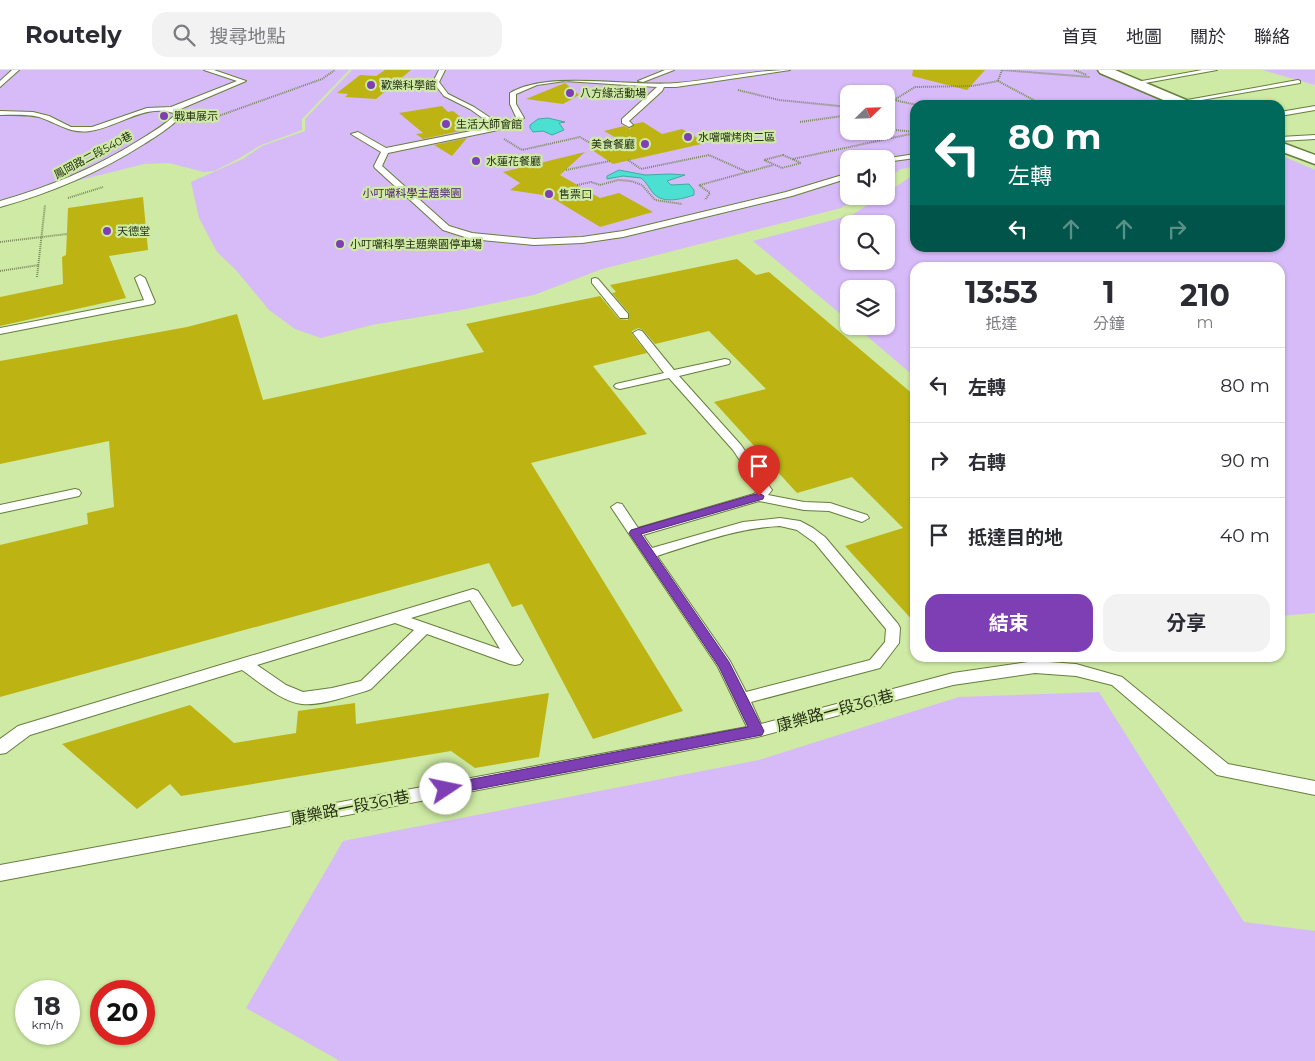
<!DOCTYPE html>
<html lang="zh-TW">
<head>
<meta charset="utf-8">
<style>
	:root { --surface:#fff; --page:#f2f2f3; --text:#2b2b33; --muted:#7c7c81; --line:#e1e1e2; --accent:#7e3fb4 }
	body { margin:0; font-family:Montserrat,"Noto Sans TC",sans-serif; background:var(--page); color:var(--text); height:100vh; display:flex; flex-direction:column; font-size:19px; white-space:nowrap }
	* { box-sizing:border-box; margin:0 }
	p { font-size:16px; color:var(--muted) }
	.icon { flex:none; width:28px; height:28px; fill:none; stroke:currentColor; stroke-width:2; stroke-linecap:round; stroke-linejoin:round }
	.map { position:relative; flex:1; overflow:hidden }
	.side { position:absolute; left:910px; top:192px; width:375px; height:400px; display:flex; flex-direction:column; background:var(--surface); border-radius:15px; box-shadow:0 1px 4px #0004 }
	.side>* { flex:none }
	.top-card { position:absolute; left:910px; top:30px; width:375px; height:152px; border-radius:15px; box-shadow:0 1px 4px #0004; background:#00695c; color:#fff; overflow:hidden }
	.needle { width:32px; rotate:67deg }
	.buttons { position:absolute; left:840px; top:15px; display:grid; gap:10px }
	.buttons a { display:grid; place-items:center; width:55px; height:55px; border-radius:10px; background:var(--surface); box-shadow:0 1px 4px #0004; font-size:25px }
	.speed { position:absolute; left:15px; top:910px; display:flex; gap:10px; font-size:25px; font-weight:700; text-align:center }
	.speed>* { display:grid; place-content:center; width:65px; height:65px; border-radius:50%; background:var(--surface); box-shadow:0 1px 4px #0004; line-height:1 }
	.speed small { font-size:12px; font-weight:400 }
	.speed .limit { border:8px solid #d22; background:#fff; color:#111 }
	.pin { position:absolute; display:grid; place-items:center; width:42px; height:42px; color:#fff; margin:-51px -21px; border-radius:50% 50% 50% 0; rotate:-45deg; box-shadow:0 0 5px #0007 }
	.pin .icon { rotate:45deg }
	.me { position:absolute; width:55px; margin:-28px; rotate:79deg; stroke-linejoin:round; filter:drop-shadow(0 0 4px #0008) }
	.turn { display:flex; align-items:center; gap:18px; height:105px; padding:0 15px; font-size:22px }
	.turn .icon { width:65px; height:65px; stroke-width:2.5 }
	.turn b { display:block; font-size:35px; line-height:42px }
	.lanes { display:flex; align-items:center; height:48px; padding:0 15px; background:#0003; justify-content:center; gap:25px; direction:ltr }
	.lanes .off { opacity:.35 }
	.eta { display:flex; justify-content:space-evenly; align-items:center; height:85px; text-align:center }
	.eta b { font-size:30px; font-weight:700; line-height:35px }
	.button { display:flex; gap:10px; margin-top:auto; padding:10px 15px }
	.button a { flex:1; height:58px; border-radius:15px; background:var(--accent); color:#fff; font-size:20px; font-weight:700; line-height:58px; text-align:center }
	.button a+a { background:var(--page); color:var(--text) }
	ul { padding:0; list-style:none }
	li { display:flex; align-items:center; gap:15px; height:75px; padding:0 15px; border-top:1px solid var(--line) }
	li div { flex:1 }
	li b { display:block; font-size:19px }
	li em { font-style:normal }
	header { display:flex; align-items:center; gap:30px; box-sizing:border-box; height:70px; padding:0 25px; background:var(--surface); border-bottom:1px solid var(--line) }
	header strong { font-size:24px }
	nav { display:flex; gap:28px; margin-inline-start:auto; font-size:18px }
	.search { width:350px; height:45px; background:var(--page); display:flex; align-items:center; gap:12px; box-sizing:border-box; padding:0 18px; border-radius:15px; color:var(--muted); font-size:19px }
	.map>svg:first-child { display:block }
	.green { fill:#d7baf8; fill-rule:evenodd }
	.water { fill:#4ce0d2; stroke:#41ab99 }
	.building { fill:#bdb413 }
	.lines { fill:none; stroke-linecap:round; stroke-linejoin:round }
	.lane-casing { stroke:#667e3c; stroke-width:2 }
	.street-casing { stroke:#667e3c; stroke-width:3 }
	.path { stroke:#798b5b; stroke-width:2; stroke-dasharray:1 1; stroke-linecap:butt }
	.lane { fill:#fff; fill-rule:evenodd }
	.street { fill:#fff; fill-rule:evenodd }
	.route { fill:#7e3fb4; stroke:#522975 }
	.poi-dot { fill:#7e3fb4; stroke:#ceeaa4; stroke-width:2 }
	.labels { text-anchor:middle; stroke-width:4.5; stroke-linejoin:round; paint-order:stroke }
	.far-poi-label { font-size:11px; fill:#263014; stroke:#ceeaa4; text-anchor:start }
	.far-street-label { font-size:11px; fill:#263014; stroke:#ceeaa4 }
	.far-park-label { font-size:11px; fill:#4c1774; stroke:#ceeaa4 }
	.near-street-label { font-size:16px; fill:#263014; stroke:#ceeaa4 }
</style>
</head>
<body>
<header>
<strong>Routely</strong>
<div class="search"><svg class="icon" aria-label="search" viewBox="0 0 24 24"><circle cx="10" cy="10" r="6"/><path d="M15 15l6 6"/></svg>搜尋地點</div>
<nav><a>首頁</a><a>地圖</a><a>關於</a><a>聯絡</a></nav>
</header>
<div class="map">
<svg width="1315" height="991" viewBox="0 0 1315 991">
	<rect width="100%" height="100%" fill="#ceeaa4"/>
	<!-- green -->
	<g class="green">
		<path d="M0 0H349L302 49V60L261 75 238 89 214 101 204 102 169 93 144 94 0 130Z"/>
		<path d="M352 0H1096L1170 35H915V97L901 99 886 109V89H849V126H860L841 138 602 199 534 225 461 240 372 255 321 268 295 259 269 240 236 200 217 182 199 148 191 112 243 89 262 76 305 61V49ZM849 24H886V61H849Z"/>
		<path d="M1262 0H1315V15Z"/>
		<path d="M1280 85 1315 100V543L1280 546V198H915V307L855 256H886V219H849V251L753 171 852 145 881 126H886V123L915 104V178H1280ZM849 154H886V191H849Z"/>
		<path d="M1099 622 1244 852 1315 861V991H340L246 938 343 771 759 690 959 627Z"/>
	</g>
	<!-- water -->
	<g class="water">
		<path d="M548 48 565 52 559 53 564 60 552 65 543 61 533 62 530 58V55L538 49Z"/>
		<path d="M619 100 645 105 670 104 685 105 667 111 671 115 689 114 694 120V125C682 129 664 134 654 124 649 119 647 112 641 108L623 106 607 109V106Z"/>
	</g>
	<!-- building -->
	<g class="building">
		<path d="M385 0H411L376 29 345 27 348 24 337 23 360 5 376 6Z"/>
		<path d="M913 0H985L967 20 912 6Z"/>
		<path d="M565 13 579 25 563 34 526 29Z"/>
		<path d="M442 36 448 42 453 41 474 58 423 69 416 64 423 63 399 43Z"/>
		<path d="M643 52 662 64 682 59 706 73 613 94 589 78 622 71 604 61 624 56 630 59 634 54Z"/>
		<path d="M467 68 452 86 434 75Z"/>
		<path d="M585 82 560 105 600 128 619 123 653 142 600 157 549 126 510 120 520 113 503 102Z"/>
		<path d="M143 127 148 180 109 186 126 228 0 256V227L63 214 62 187 66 185 68 138Z"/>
		<path d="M737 189 756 205 769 202 915 326V553L845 476 903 458 852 407 797 423 714 332 766 319 709 261 655 274 643 260 638 258 632 261V264L647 283 593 296 647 364 531 393 683 641 593 669 522 534 512 537 489 493 0 627V475L88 454 87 443 114 437 109 371 0 394V291L187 257 237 244 263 330 484 282 466 254 600 226 619 249 628 250 629 243 612 223 616 222 610 215Z"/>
		<path d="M549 623 539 687 475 698 451 681 181 726 170 714 137 739 62 674 190 635 234 673 296 663 298 641 355 633 356 654Z"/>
	</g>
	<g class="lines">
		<defs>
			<g id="lane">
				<path d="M12 0H19L0 17V11Z"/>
				<path d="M204 0H214L246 11 178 40 184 43C173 56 158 65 144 74 100 102 51 123 0 137V131C49 117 95 98 138 71 151 63 165 55 176 44 146 32 119 57 90 61 69 64 58 53 39 47 26 44 13 45 0 45V41L33 42 49 46 71 57H92L147 38 171 37 237 11Z"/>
				<path d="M439 0H445L439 12 448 24 474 37 495 51 511 50 516 47 510 34V23C547 0 630 17 677 13 715 10 752 0 790 0L676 17H664L662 21 629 51 633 55 629 57 622 53V49L657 17 565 11 537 15 516 24V34L524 48 516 54 498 55V60L388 83 382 96 449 156 472 163 534 169 582 167 623 161 786 122 849 103V108L792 126 623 167 582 173 534 175 471 169 443 160 375 98 374 96 381 82 351 64 358 62 386 78 491 57V54L470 39 444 26 433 12Z"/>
				<path d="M665 0H674L643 12 638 11Z"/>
				<path d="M1202 0H1217L1134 15 1131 13Z"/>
				<path d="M1298 10 1300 11V13L1179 34 1176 32Z"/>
				<path d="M1315 36V40L1280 46V42Z"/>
				<path d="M1315 65V69L1280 71V67Z"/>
				<path d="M915 84V88L886 92V89H883Z"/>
				<path d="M140 205 145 208 155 232 153 234 0 264V258L144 230 135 208Z"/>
				<path d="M595 208 598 209 628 244V248H620L592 213V209Z"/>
				<path d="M638 260 642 261 674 300 725 289 729 290 730 292 729 294 679 306 741 375 772 420 768 425 804 432 830 433 867 445 869 448 862 452 829 441 804 440 759 431 643 465 652 478 743 452 780 448 800 451 813 458 825 467 898 554 900 558 899 573 880 598 751 632 761 654 953 603 1035 591 1076 594 1122 607 1228 694 1315 711V725L1217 705 1112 615 1076 606 1035 603 953 615 757 667 0 811V795L747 657 718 597 611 437 617 433 622 434 638 458 754 424 759 419 733 380 669 308 620 319 616 318 614 316 616 314 664 303 633 263ZM780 456 797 460 815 473 886 559 885 572 870 590 746 622 730 591 657 486C698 473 738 458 780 456Z"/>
				<path d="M75 419 79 420 81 423 79 426 0 443V435Z"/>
				<path d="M473 519 478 521 520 586 523 590 520 594 515 595 510 594 427 564 371 619 366 621C348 626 321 636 302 634 282 632 258 611 242 600L30 665 6 683 0 684V669L18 656ZM470 530 500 579 411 548ZM395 553 414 560 361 611 332 618 303 622 286 615 257 595Z"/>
			</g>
			<g id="street">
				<path d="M1098 0H1115L1191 32 1193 35H1175L1100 3Z"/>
				<path d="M1280 72 1315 85V94L1280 81Z"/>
			</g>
		</defs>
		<!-- lane casing -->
		<use href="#lane" class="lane-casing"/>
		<!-- street casing -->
		<use href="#street" class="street-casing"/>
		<!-- path -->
		<g class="path">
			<path d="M1074 0 1087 5"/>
			<path d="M998 11 1043 35"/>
			<path d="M738 20 779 30 849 37"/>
			<path d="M894 30 917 35"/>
			<path d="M886 35 915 17 972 16 998 11 1002 0 1090 7"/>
			<path d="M1130 35 1139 32"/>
			<path d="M840 47 849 50"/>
			<path d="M191 51 210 49 322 9 335 0"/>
			<path d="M800 52 849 45"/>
			<path d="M886 59 915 62"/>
			<path d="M504 69 522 80 580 67 597 77"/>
			<path d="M783 85 801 93 782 98 764 90Z"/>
			<path d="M793 89 915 63"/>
			<path d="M628 90 641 99 709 85 747 102"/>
			<path d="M566 100 610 91"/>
			<path d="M577 115 591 112 600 115 618 110 631 111 642 115 655 130 682 134"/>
			<path d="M699 115 710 123 705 130"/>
			<path d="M700 115 773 95"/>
			<path d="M68 128 103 117"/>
			<path d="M0 172 67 164"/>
			<path d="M0 201 39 195"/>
			<path d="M37 207 45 135"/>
		</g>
		<!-- lane -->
		<use href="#lane" class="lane"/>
		<!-- street -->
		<use href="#street" class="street"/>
	</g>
	<!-- route -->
	<path class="route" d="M759 423 764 426 763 429 641 464 729 592 764 661 762 665 446 725 441 723 439 719 441 715 446 714 748 657 719 597 629 463 631 460Z"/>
	<!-- markers -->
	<g class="poi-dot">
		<circle cx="371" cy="15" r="5"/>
		<circle cx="570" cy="23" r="5"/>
		<circle cx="164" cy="46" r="5"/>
		<circle cx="446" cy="54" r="5"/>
		<circle cx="688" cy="67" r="5"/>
		<circle cx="645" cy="74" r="5"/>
		<circle cx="476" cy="91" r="5"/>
		<circle cx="549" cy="124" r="5"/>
		<circle cx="107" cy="161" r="5"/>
		<circle cx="340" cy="174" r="5"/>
	</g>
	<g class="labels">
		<!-- far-poi labels -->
		<g class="far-poi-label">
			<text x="381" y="19">歡樂科學館</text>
			<text x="580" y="27">八方緣活動場</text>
			<text x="174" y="50">戰車展示</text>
			<text x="456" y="58">生活大師會館</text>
			<text x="698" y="71">水噹噹烤肉二區</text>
			<text x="635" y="78" text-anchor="end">美食餐廳</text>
			<text x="486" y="95">水蓮花餐廳</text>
			<text x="559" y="128">售票口</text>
			<text x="117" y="165">天德堂</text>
			<text x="350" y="178">小叮噹科學主題樂園停車場</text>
		</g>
		<!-- far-street labels -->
		<g class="far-street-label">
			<text transform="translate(93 85) rotate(-28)" y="4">鳳岡路二段540巷</text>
		</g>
		<!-- far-park labels -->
		<g class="far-park-label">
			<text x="412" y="127">小叮噹科學主題樂園</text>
		</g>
		<!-- near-street labels -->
		<g class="near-street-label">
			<text transform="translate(835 640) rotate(-15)" y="6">康樂路一段361巷</text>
			<text transform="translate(350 737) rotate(-11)" y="6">康樂路一段361巷</text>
		</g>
	</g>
</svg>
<div class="buttons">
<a><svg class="needle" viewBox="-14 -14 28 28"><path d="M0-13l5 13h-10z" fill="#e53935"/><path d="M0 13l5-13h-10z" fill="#7c7c81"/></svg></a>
<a><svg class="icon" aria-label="sound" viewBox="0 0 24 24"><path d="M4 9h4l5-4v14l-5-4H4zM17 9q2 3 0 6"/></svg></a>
<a><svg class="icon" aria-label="search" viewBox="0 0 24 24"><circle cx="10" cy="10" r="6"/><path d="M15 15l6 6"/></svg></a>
<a><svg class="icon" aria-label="layers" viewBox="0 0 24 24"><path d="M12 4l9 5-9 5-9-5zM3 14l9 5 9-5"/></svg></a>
</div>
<div class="speed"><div>18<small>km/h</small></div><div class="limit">20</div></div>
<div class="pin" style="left:759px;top:426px;background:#d93025"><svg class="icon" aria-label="arrive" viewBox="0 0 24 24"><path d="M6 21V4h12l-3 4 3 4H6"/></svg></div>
<svg class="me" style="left:446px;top:719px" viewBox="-20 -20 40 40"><circle r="19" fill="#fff"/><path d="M0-13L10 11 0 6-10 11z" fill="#7e3fb4"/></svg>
<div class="top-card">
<div class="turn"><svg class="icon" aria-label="left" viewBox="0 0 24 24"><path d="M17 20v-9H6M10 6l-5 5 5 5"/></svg><div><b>80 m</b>左轉</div></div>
<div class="lanes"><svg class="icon" aria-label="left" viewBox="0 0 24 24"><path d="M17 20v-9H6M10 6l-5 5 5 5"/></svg><svg class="icon off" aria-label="ahead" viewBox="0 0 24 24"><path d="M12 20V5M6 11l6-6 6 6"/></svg><svg class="icon off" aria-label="ahead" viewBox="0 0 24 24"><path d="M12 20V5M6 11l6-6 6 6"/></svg><svg class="icon off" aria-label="right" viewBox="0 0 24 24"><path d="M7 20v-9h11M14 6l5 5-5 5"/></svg></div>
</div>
<section class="side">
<div class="eta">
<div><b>13:53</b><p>抵達</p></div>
<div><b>1</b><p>分鐘</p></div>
<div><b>210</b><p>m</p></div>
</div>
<ul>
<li><svg class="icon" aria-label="left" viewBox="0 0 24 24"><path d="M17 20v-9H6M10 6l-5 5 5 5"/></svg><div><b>左轉</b></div><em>80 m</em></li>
<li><svg class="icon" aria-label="right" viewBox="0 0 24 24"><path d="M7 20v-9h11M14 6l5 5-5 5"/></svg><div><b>右轉</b></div><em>90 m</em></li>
<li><svg class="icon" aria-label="arrive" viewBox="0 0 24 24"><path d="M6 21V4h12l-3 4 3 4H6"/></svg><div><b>抵達目的地</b></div><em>40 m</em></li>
</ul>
<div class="button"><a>結束</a><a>分享</a></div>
</section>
</div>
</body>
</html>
